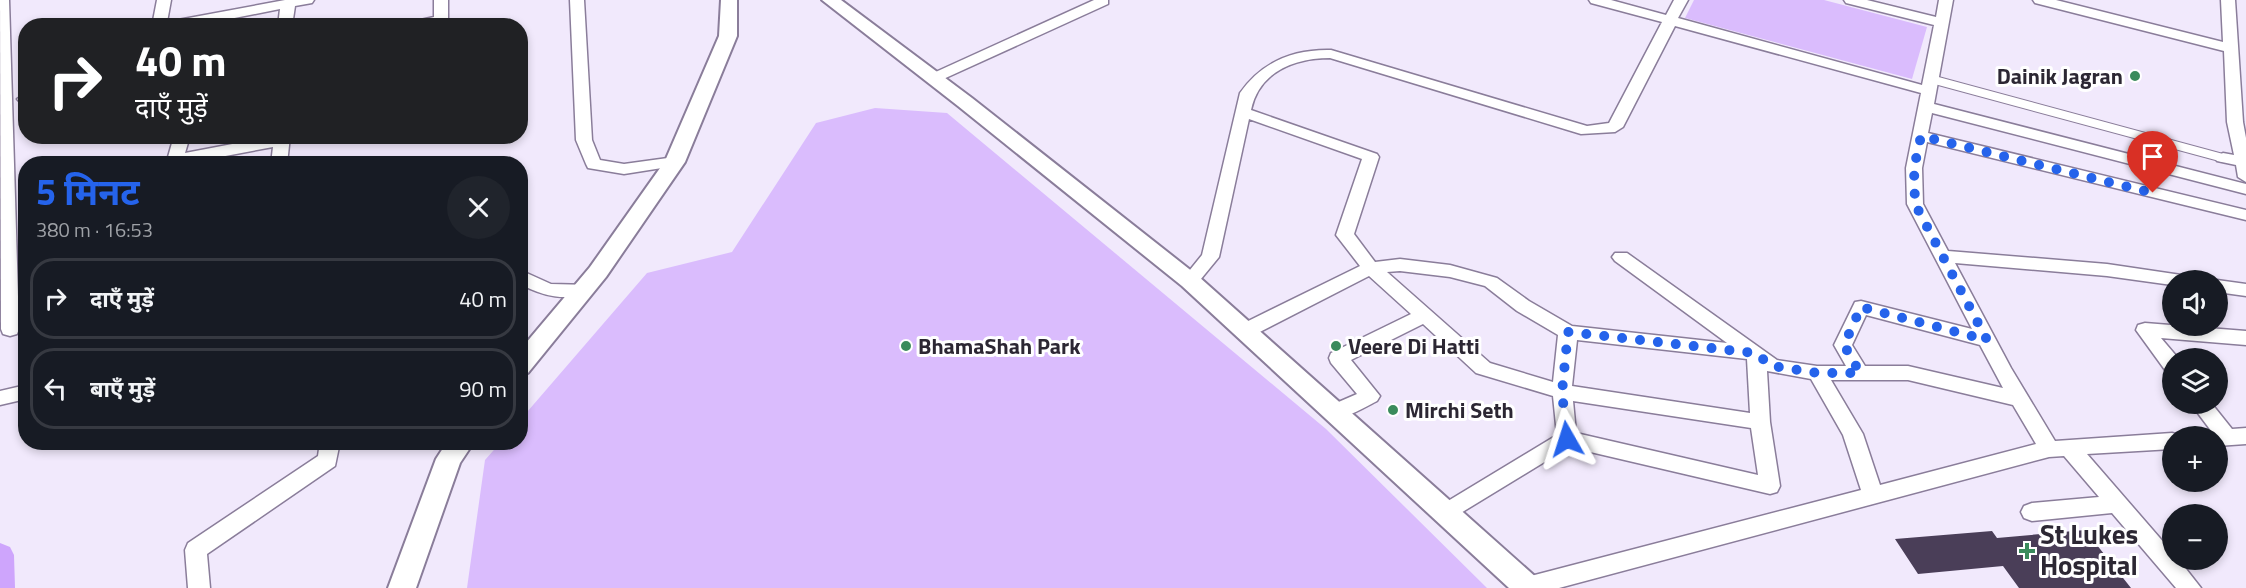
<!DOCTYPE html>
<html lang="hi">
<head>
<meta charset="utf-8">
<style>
	:root { --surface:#171b24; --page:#20242c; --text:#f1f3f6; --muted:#9ea1a6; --line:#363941; --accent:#2563eb }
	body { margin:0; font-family:"Titillium Web","Noto Sans Devanagari",sans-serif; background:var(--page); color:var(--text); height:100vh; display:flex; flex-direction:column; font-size:22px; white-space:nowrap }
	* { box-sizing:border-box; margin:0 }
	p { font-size:20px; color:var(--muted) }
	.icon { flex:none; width:33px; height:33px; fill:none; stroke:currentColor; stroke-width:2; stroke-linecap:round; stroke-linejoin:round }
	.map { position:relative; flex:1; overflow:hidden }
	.sheet { position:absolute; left:18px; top:156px; width:510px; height:294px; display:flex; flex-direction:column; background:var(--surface); border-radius:24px; box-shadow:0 3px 9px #0003 }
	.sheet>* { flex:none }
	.top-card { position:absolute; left:18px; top:18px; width:510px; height:126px; border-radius:24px; box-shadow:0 3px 9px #0003; background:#202124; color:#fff; overflow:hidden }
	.buttons { position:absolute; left:2162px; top:270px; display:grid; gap:12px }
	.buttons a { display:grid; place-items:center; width:66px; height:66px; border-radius:50%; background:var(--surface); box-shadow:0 3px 9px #0003; font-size:30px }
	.pin { position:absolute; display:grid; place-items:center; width:51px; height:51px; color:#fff; margin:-62px -26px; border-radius:50% 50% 50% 0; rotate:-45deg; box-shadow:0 0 6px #0007 }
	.pin .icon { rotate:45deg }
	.me { position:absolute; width:66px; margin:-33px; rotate:354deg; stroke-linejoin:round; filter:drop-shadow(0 0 4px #0008) }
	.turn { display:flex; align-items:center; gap:21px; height:126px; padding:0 18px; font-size:27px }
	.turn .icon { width:78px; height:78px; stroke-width:2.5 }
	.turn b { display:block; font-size:42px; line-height:51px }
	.round { display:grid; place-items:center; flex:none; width:63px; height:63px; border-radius:32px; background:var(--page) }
	.overview { display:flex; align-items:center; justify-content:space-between; height:102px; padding:0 18px }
	h1 { font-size:36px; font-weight:700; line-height:45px; color:var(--accent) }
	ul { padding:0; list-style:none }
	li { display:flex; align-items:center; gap:18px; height:81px; margin:0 12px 9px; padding:0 6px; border:3px solid var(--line); border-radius:24px }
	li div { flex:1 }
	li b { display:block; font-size:22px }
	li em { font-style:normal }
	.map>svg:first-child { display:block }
	.green { fill:#dabcfd }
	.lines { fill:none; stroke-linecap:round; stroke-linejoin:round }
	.canal { fill:#cea5fc; fill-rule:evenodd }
	.building { fill:#4a3e58 }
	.service-casing { stroke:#8a7d9a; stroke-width:10 }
	.minor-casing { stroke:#8a7d9a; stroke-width:3 }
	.tertiary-casing { stroke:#8a7d9a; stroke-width:4 }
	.service { stroke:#fff; stroke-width:8 }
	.minor { fill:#fff; fill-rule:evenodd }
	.tertiary { fill:#fff; fill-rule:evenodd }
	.route { stroke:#2563eb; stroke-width:10; stroke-dasharray:0 18 }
	.poi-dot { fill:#3a8b5c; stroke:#fff; stroke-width:2 }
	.labels { text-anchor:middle; stroke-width:6; stroke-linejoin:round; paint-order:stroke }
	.poi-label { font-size:22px; font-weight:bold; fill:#2c2733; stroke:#fff; text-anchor:start }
	.near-poi-label { font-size:27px; font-weight:bold; fill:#2c2733; stroke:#fff; text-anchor:start }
</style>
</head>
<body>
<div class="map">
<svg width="2246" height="588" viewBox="0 0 2246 588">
	<rect width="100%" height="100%" fill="#f1e9fc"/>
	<!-- green -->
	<g class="green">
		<path d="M1694 0H1824L1927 27 1912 79 1685 18Z"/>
		<path d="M875 108 947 113 1326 429 1487 588H467L485 460 500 443 520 442 521 419 647 273 732 252 816 123Z"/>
	</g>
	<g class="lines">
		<!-- canal -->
		<path class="canal" d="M0 543 10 547 14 555 15 588H0Z"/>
	</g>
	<!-- building -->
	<path class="building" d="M2085 530 2131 588H2019L2003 566 1918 574 1895 539 1992 531 1997 538Z"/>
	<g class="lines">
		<defs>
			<path id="service" d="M1931 79 2223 158"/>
			<g id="minor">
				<path d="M0 0H9L19 329 17 334 10 336 3 334 1 329Z"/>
				<path d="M157 0H171L167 22 285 0H314L312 3 295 6 292 26H278L280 9 194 26H152Z"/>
				<path d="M434 0H448V26H405L407 23 434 17Z"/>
				<path d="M570 0H584L592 140 600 160 624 164 675 157 683 162 681 165 624 174 588 168 586 164 576 140Z"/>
				<path d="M1094 0H1108V4L939 81H929L927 78 929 75Z"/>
				<path d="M1589 0H1611L1666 15 1674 0H1688L1678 18 1922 85 1934 25 1846 3 1844 0H1867L1936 17 1939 0H1953L1934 104 2246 184V194L1932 113 1928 133 2246 210V220L1927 142 1922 168 1923 204 1948 251 2107 264 2188 276 2191 280H2172V285L2107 276 1955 263 2011 368 2055 441 2172 433 2179 435 2172 436V449L2087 454 2172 552V560H2179L2201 588H2176L2112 513 2032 521 2024 518 2021 512 2024 506 2032 503 2099 497 2064 456 2049 457 1559 588H1516L1519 580 1527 577 1861 490 1843 435 1811 379 1767 371 1770 422 1780 486 1777 492 1770 494 1569 447 1446 522 1438 519 1435 513 1438 507 1557 435 1553 396 1476 373 1423 324 1351 360 1380 396 1377 401C1363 408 1342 422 1327 417L1324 412 1327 407 1357 394 1331 363 1329 358 1331 353 1411 314 1369 276 1252 336 1245 338 1238 336 1236 331 1238 326 1360 266 1336 235 1362 159 1249 119 1219 257 1196 285H1184L1181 281 1202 255 1240 93C1262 62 1293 49 1331 50L1587 126 1609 123 1662 22 1591 3ZM1675 26 1921 93 1906 168 1907 204 1972 329 1861 301 1855 302 1834 345 1846 366H1817L1777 360 1627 253H1615L1612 257 1615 261 1727 343 1572 326 1529 301 1497 278 1450 265 1400 259 1375 262 1354 234 1379 157 1377 154 1251 110C1259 72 1294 58 1330 58L1581 134 1615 132 1623 127ZM1400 271 1450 277 1485 286 1517 311 1558 335 1553 382 1490 363 1387 272ZM1866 315 1980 345 2003 388 1908 366H1865L1852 345ZM1577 340 1747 359 1750 413 1572 386ZM1831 380H1908L2013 405 2036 444 1880 485 1863 434ZM1573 401 1751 428 1758 475 1576 433Z"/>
				<path d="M2033 0H2056L2223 42 2221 0H2235L2243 122 2246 138V182L2238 177 2236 165 2217 161 2215 158 2223 153 2234 155 2227 122 2224 51 2035 3Z"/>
				<path d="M25 94 26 104 20 102 17 99Z"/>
				<path d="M174 136H190L185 153 274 136H290L287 164H271L273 147 183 164H166Z"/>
				<path d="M520 270 551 284 591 285 594 289 591 293C566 301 544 297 520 284Z"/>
				<path d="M2215 280H2217L2246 284V296L2217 292V280Z"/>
				<path d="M2145 323 2246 331V345L2161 338 2178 358H2172V372L2165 370 2136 330 2138 325Z"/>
				<path d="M26 385V399L0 405V391Z"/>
				<path d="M2191 404H2212L2232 429 2246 428V444L2217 446V436H2208L2212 432Z"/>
				<path d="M320 442H340L335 466 207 554 210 588H188L185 550 188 543 318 456Z"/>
			</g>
			<g id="tertiary">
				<path d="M721 0H737V36L685 162 606 277 528 373 520 376V350L590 267 665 161 719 36Z"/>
				<path d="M822 0H841L972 98 1198 276 1538 579 1542 588H1509L1182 286 958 106Z"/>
				<path d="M447 442H474L460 463 416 588H388L436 459Z"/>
			</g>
		</defs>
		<!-- service casing -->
		<use href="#service" class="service-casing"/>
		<!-- minor casing -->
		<use href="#minor" class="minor-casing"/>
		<!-- tertiary casing -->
		<use href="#tertiary" class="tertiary-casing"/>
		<!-- service -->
		<use href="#service" class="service"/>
		<!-- minor -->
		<use href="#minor" class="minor"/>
		<!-- tertiary -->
		<use href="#tertiary" class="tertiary"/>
	</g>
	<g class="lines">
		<!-- route -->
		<path class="route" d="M1567 439 1562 392 1568 332 1755 353 1772 366 1817 373H1860L1844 345 1861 307 1987 340 1915 204 1914 168 1921 136 2153 193"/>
	</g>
	<!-- markers -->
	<g class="poi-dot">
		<circle cx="2135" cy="76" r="6"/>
		<circle cx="906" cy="346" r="6"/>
		<circle cx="1336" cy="346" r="6"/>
		<circle cx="1393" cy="410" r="6"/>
		<path d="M2024 542h6v6h6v6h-6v6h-6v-6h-6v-6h6z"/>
	</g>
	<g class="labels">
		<!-- poi labels -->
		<g class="poi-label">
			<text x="2123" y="84" text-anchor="end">Dainik Jagran</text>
			<text x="918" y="354">BhamaShah Park</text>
			<text x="1348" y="354">Veere Di Hatti</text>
			<text x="1405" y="418">Mirchi Seth</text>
		</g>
		<!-- near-poi labels -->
		<g class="near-poi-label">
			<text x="2040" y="544">St Lukes<tspan x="2040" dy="31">Hospital</tspan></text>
		</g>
	</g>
</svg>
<div class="buttons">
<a><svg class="icon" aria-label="sound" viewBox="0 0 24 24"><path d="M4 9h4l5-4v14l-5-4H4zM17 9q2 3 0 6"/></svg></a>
<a><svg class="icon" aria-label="layers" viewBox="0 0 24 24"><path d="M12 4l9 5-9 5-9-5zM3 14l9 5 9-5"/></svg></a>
<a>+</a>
<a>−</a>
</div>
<div class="pin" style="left:2153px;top:193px;background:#d93025"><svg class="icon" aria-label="arrive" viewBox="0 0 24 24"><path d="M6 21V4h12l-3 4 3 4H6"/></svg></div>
<svg class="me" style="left:1567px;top:439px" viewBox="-20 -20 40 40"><path d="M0-17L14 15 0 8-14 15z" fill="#2563eb" stroke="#fff" stroke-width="4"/></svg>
<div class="top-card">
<div class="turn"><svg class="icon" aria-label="right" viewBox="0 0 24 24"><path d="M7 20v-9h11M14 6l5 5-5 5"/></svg><div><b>40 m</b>दाएँ मुड़ें</div></div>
</div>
<section class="sheet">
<div class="overview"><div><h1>5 मिनट</h1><p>380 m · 16:53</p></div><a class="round"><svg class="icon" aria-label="close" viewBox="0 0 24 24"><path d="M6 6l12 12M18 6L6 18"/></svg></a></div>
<ul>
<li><svg class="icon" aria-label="right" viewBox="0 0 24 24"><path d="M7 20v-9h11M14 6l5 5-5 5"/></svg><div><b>दाएँ मुड़ें</b></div><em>40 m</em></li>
<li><svg class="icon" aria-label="left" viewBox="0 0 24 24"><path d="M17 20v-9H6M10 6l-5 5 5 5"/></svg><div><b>बाएँ मुड़ें</b></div><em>90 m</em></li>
</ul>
</section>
</div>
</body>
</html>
